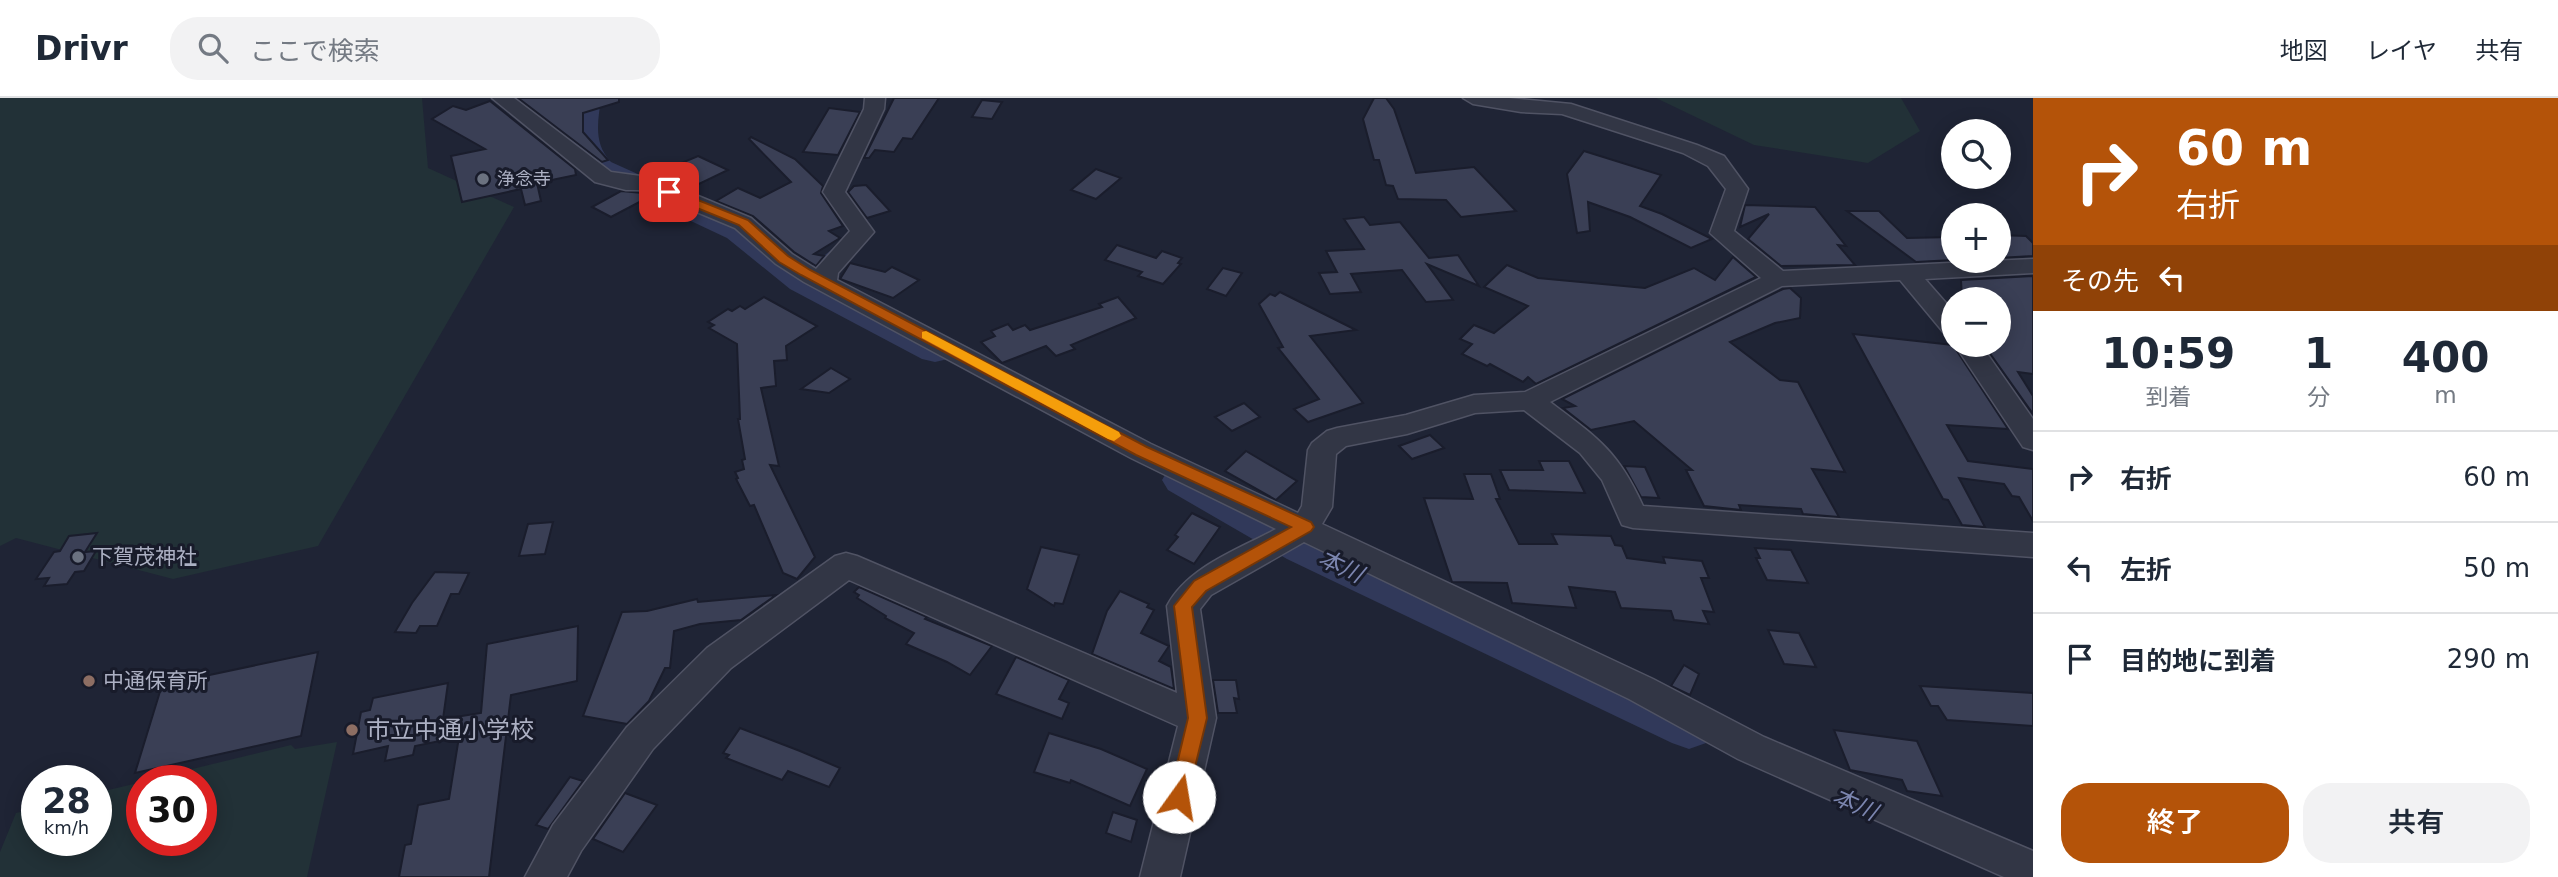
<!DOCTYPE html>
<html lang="ja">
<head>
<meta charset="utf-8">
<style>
	:root { --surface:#fff; --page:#f2f2f3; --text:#1f2937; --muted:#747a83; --line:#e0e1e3; --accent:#b45309 }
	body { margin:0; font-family:"DejaVu Sans","Noto Sans JP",sans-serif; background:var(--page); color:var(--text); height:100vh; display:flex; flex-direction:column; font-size:26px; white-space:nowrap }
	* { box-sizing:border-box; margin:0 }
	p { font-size:23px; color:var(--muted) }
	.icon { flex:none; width:38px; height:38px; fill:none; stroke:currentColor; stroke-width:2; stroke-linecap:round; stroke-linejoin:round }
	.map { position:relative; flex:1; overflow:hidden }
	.panel { display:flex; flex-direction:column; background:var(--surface); width:525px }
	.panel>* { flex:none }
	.hud { background:#b45309; color:#fff; overflow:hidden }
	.fabs { position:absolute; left:1941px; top:21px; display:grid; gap:14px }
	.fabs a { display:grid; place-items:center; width:70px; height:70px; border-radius:50%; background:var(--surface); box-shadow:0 4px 18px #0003; font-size:35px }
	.speed { position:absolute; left:21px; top:667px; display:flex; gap:14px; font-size:35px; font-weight:700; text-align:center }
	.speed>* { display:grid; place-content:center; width:91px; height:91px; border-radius:50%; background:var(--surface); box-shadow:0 4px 18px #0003; line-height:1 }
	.speed small { font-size:18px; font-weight:400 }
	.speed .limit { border:10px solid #d22; background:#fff; color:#111 }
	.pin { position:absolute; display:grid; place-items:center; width:60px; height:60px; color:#fff; margin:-30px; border-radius:14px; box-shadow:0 4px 10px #0006 }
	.me { position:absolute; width:77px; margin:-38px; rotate:13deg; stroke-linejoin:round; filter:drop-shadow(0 0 5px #0008) }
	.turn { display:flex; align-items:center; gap:24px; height:147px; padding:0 28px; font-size:32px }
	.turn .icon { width:91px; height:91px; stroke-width:2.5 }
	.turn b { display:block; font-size:49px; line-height:60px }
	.then { display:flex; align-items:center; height:66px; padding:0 28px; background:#0003; gap:14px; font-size:26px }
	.eta { display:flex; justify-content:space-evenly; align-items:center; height:119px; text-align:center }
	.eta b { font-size:42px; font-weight:600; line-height:49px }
	.action { display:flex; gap:14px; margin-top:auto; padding:14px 28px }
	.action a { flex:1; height:80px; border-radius:28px; background:var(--accent); color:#fff; font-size:28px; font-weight:600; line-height:80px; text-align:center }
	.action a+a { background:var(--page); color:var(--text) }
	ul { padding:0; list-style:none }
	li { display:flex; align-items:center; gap:21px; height:91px; padding:0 28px; border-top:2px solid var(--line) }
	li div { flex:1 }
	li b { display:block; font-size:26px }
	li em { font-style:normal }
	header { display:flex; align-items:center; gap:42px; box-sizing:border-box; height:98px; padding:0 35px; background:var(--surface); border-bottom:2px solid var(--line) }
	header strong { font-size:33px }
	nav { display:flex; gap:38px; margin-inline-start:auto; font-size:24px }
	.search { width:490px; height:63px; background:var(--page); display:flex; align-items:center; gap:18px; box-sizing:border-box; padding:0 24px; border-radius:28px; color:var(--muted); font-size:26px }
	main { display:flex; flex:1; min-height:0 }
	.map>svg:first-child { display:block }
	.green { fill:#223137 }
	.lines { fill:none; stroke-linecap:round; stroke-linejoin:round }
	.stream { stroke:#31395a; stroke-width:5 }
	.river { fill:#31395a; fill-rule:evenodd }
	.building { fill:#3a3f55; stroke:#1a1d2c; stroke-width:2 }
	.minor-casing { stroke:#505364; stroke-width:3 }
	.minor { fill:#323645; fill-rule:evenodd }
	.route { fill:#b45309; stroke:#753606; stroke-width:2 }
	.slow { fill:#f59e0b }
	.worship-dot { fill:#6b7280; stroke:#181b2a; stroke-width:2.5 }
	.education-dot { fill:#8d6e63; stroke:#181b2a; stroke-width:2.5 }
	.labels { text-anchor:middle; stroke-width:6; stroke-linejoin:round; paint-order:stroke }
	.far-poi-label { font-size:18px; fill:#acb0c3; stroke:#181b2a; text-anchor:start }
	.poi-label { font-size:21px; fill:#acb0c3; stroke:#181b2a; text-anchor:start }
	.water-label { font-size:23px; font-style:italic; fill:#7c86b0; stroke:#181b2a }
	.near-poi-label { font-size:24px; fill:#acb0c3; stroke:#181b2a; text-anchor:start }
</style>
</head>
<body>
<header>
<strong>Drivr</strong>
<div class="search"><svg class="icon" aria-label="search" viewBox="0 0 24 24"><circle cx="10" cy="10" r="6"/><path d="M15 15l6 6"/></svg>ここで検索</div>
<nav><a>地図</a><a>レイヤ</a><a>共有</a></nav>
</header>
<main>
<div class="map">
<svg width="2033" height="779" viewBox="0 0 2033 779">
	<rect width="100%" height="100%" fill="#1f2435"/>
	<!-- green -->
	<g class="green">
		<path d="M0 0H422L428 70 514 109 318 448 173 481 16 440 0 448Z"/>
		<path d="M1656 0H1901L1920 33 1868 65 1754 47Z"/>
		<path d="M337 644 307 779H0V754L16 715 37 710V742H96V695L142 684V742H201V682H147L291 647 295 651Z"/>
	</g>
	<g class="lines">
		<!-- stream -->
		<path class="stream" d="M802 184 813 170 834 153"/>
		<!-- river -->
		<g class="river">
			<path d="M575 0H601C598 24 593 45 611 64L749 126 814 177 948 245 953 253 948 261 935 264 922 261 790 191 727 140 591 76 574 56 569 34Z"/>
			<path d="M1182 368 1196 372 1317 439 1706 615 1713 630 1706 645 1689 651 1672 645 1287 461 1168 392 1162 382 1168 372Z"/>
		</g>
	</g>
	<!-- building -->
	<g class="building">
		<path d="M518 0H619V4L583 15V34L608 62 602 64Z"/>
		<path d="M894 0H939L912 41 903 40 894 54 875 52 869 60H864Z"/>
		<path d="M1374 0H1386L1394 11 1416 75 1474 69 1516 113 1461 119 1446 102 1398 101 1393 88 1386 87 1379 62H1374L1363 21Z"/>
		<path d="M982 2 1002 4 992 21 972 19Z"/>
		<path d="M490 3 575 71 576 77 537 85 541 103 525 107 521 91 462 104 451 58 485 51 432 21 453 8 466 12Z"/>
		<path d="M829 10 860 14 838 57 803 54Z"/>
		<path d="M751 39 795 61 823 88 821 95 843 128 829 133 840 140 814 156 824 158 816 168 794 154 753 118 716 103 738 90 760 100 791 84 749 41Z"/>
		<path d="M1584 53 1661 77 1640 108 1662 116 1712 141 1691 150 1630 119 1588 104 1590 133 1577 135 1567 76Z"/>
		<path d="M698 58 728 72 699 86 687 81 677 86 653 77Z"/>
		<path d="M1096 71 1121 80 1096 101 1071 92Z"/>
		<path d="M866 87 890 113 867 120 848 94 854 88Z"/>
		<path d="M621 93 643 95 651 98 611 119 592 109Z"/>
		<path d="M1745 107 1815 109 1846 148 1838 147 1855 167 1781 168 1748 141 1769 116 1740 129Z"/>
		<path d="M1847 113H1879L1907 140 1953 139V162L1916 164Z"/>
		<path d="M1364 119 1370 127 1400 124 1429 160 1458 157 1479 188 1427 166 1453 202 1426 204 1402 172 1351 176 1361 194 1330 196 1319 175 1337 174 1326 153 1364 151 1344 121Z"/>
		<path d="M1998 137 2026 138 2033 145V158L1998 160Z"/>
		<path d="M1117 147 1156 160 1162 153 1182 160 1178 165 1181 166 1163 186 1138 178 1142 174 1105 162Z"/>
		<path d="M1733 159 1756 179 1536 286 1528 279 1523 284 1490 266 1487 268 1462 256 1472 246 1460 241 1474 227 1494 235 1528 208 1484 189 1507 167 1538 180 1645 190 1694 170 1715 182Z"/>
		<path d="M850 165 885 174 892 169 919 182 893 200 840 181Z"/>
		<path d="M1223 170 1242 175 1226 198 1207 191Z"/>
		<path d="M2033 178V276L2018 274 2033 298V316L1984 247H1998V201H1962L1961 182Z"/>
		<path d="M1790 190 1801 200 1800 220 1775 225 1730 244 1780 282 1798 284 1845 374 1812 371 1839 419 1803 416 1801 411 1739 407 1741 412 1704 408 1686 372H1692L1634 323 1591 332 1563 310 1575 308 1562 301 1783 191Z"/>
		<path d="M1280 194 1356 232 1310 238 1363 305 1308 324 1294 311 1319 301 1278 250 1283 249 1259 206 1270 196 1275 198Z"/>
		<path d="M764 199 817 228 786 248 787 262 774 263 776 288 761 290 779 368 770 367 815 459 797 481 783 475 754 407 750 408 736 381 738 380 735 374 744 371 742 362 745 361 738 321H740L737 246 709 230 714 227 708 224 728 211 732 213 740 208 745 211Z"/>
		<path d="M1118 199 1136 220 1071 247 1075 251 1056 258 1046 248 1002 265 981 244 995 238 991 233 1008 226 1013 232 1025 227 1030 232 1102 209 1099 206Z"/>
		<path d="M1853 236 1953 247 2008 331 1947 327 1968 363 2033 371V423L2019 399 2012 398 2004 386 1959 380 1985 429 1962 427 1948 402 1943 401Z"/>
		<path d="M831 270 850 281 829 295 801 291Z"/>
		<path d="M1244 305 1260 319 1232 333 1215 319Z"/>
		<path d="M1430 337 1444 350 1412 361 1399 348Z"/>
		<path d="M1246 353 1297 383 1276 402 1225 373Z"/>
		<path d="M1539 363H1569L1585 395 1509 392 1500 372H1543Z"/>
		<path d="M1624 368 1645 369 1659 400 1641 399Z"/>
		<path d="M1464 376H1491L1500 401H1496L1519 446H1557L1552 436 1611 438 1615 447 1622 448 1627 460 1665 465 1663 459 1702 463 1709 480H1701L1714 514 1703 513 1709 526 1674 522 1671 513 1621 510 1615 494 1569 489 1576 510 1512 505 1507 485 1452 484 1424 400 1473 401Z"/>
		<path d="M1192 415 1220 429 1194 466 1167 452 1178 439 1175 437Z"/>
		<path d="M553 424 545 456 519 458 528 426Z"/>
		<path d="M97 435 85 454 96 453 84 473 75 474 67 486 44 488 49 480 36 481 54 454 60 453 69 438Z"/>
		<path d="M1041 449 1079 457 1063 506 1055 505 1054 508 1027 491Z"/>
		<path d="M1755 450 1791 452 1808 485 1767 482 1756 460H1760Z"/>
		<path d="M435 474 469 475 459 496H451L437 528H420L416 535 395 534 412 505Z"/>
		<path d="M859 489 927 519 925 521 992 548 970 577 947 564 906 546 914 535 885 520 886 518 857 500 859 497 854 494Z"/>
		<path d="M1120 493 1149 506 1147 509 1154 512 1141 535 1169 548 1159 563 1171 569 1174 591 1092 556 1107 513Z"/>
		<path d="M776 497 741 522 700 526 674 533 670 570H665L649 603 627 626 583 618 622 514 647 513 697 501 698 504Z"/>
		<path d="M578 528 577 583 511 597 489 779H399L405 747 411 746 418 707 449 701 459 639 415 648 413 657 385 663 388 648 353 656 361 614 370 612 373 600 448 585 443 621 481 615 487 546Z"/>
		<path d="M1768 532 1799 535 1816 569 1784 566Z"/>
		<path d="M318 554 301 638 135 675 162 587Z"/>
		<path d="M1016 559 1069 582 1059 601 1069 605 1062 621 996 596Z"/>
		<path d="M1684 567 1699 576 1690 597 1671 588Z"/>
		<path d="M1213 582H1236L1239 601 1234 600 1237 615H1218Z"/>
		<path d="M1920 588 2033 595V628L1947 622 1938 608H1931Z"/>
		<path d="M740 630 800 653 840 670 829 689 788 673 782 682 726 660 729 657 723 655Z"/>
		<path d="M1834 632 1917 643 1942 698 1907 693 1902 682 1850 672Z"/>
		<path d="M1049 635 1101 651 1147 671 1130 708 1071 682 1070 685 1034 674Z"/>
		<path d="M570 679 583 683 548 731 536 727Z"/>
		<path d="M625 695 657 707 623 754 593 741Z"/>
		<path d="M1113 714 1137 722 1131 744 1106 735Z"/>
	</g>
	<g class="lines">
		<defs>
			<g id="minor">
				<path d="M492 0H514L611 74 655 80 751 120 792 156 816 171 850 133 823 94 864 11 865 0H885L884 11 845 94 874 134 838 175 837 182 1151 346 1298 415 1302 408 1308 352 1312 345 1327 333 1337 330 1406 317 1474 297 1525 294 1761 180 1710 135 1726 91 1708 68 1683 55 1562 16 1521 14 1473 6 1463 0H1509L1571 6 1697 47 1724 58 1748 91 1734 133 1783 173 2033 161V175L1925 181 1953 213V237L1944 235 1900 182 1782 188 1550 304C1598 340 1618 353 1643 408L2033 435V459L1633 430 1622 427 1602 382 1580 355 1524 312 1475 315 1407 336 1346 348 1336 356 1332 409 1322 426 1653 581 1764 639 2033 753V779H2004L1738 661 1629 601 1304 444 1211 497 1200 511 1216 620 1180 779H1140L1178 628 849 482 731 570 653 651 581 753 567 779H525L553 727 627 629 707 550 835 458 846 455 857 458 1177 595 1167 508C1187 469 1239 451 1276 431L1131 360 804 184 776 166 735 130 644 92H626L595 84Z"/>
				<path d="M1955 247H1981L2033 321V352L2023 349Z"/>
			</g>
		</defs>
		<!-- minor casing -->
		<use href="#minor" class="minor-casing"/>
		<!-- minor -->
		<use href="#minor" class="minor"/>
	</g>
	<!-- route -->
	<path class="route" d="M665 92H673L748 122 788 158 810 172 1147 349 1311 424 1314 429 1311 433 1206 493 1192 509 1207 620 1186 706 1179 709 1172 706 1169 699 1188 620 1174 508 1194 483 1291 429 1136 357 801 177 779 164 739 127 665 97Z"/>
	<!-- slow -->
	<path class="slow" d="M926 233 1119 334 1121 338 1114 343 1108 341 922 240V234Z"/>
	<!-- markers -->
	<g class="worship-dot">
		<circle cx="483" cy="81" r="7"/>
		<circle cx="78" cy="459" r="7"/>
	</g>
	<g class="education-dot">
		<circle cx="89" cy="583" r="7"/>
		<circle cx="352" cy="632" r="7"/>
	</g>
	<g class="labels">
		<!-- far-poi labels -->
		<g class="far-poi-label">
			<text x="497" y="87">浄念寺</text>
		</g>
		<!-- poi labels -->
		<g class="poi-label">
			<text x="92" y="466">下賀茂神社</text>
			<text x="103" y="590">中通保育所</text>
		</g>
		<!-- water labels -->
		<g class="water-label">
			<text transform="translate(1341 468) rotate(25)" y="8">本川</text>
			<text transform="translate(1855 706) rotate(24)" y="8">本川</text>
		</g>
		<!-- near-poi labels -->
		<g class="near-poi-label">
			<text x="366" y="640">市立中通小学校</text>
		</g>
	</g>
</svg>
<div class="fabs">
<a><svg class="icon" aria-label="search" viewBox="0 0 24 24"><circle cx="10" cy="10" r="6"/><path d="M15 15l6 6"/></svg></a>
<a>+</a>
<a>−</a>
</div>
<div class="speed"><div>28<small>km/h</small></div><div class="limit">30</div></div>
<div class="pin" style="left:669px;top:94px;background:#d93025"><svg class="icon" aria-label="arrive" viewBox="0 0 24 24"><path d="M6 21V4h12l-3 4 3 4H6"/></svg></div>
<svg class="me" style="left:1179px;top:699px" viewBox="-20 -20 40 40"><circle r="19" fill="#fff"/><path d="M0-13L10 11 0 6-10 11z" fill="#b45309"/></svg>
</div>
<section class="panel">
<div class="hud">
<div class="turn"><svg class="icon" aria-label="right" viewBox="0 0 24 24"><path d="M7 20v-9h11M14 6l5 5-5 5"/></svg><div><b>60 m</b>右折</div></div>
<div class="then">その先<svg class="icon" aria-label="left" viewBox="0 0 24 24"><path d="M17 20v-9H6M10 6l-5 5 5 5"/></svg></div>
</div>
<div class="eta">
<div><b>10:59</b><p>到着</p></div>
<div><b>1</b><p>分</p></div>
<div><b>400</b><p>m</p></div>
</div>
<ul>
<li><svg class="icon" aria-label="right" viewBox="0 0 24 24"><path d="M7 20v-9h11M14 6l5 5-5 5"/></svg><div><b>右折</b></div><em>60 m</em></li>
<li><svg class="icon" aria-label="left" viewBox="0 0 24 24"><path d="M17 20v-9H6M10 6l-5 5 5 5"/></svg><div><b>左折</b></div><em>50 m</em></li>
<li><svg class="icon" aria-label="arrive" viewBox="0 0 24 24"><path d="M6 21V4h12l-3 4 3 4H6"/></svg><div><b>目的地に到着</b></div><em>290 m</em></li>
</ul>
<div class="action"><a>終了</a><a>共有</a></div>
</section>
</main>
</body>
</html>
